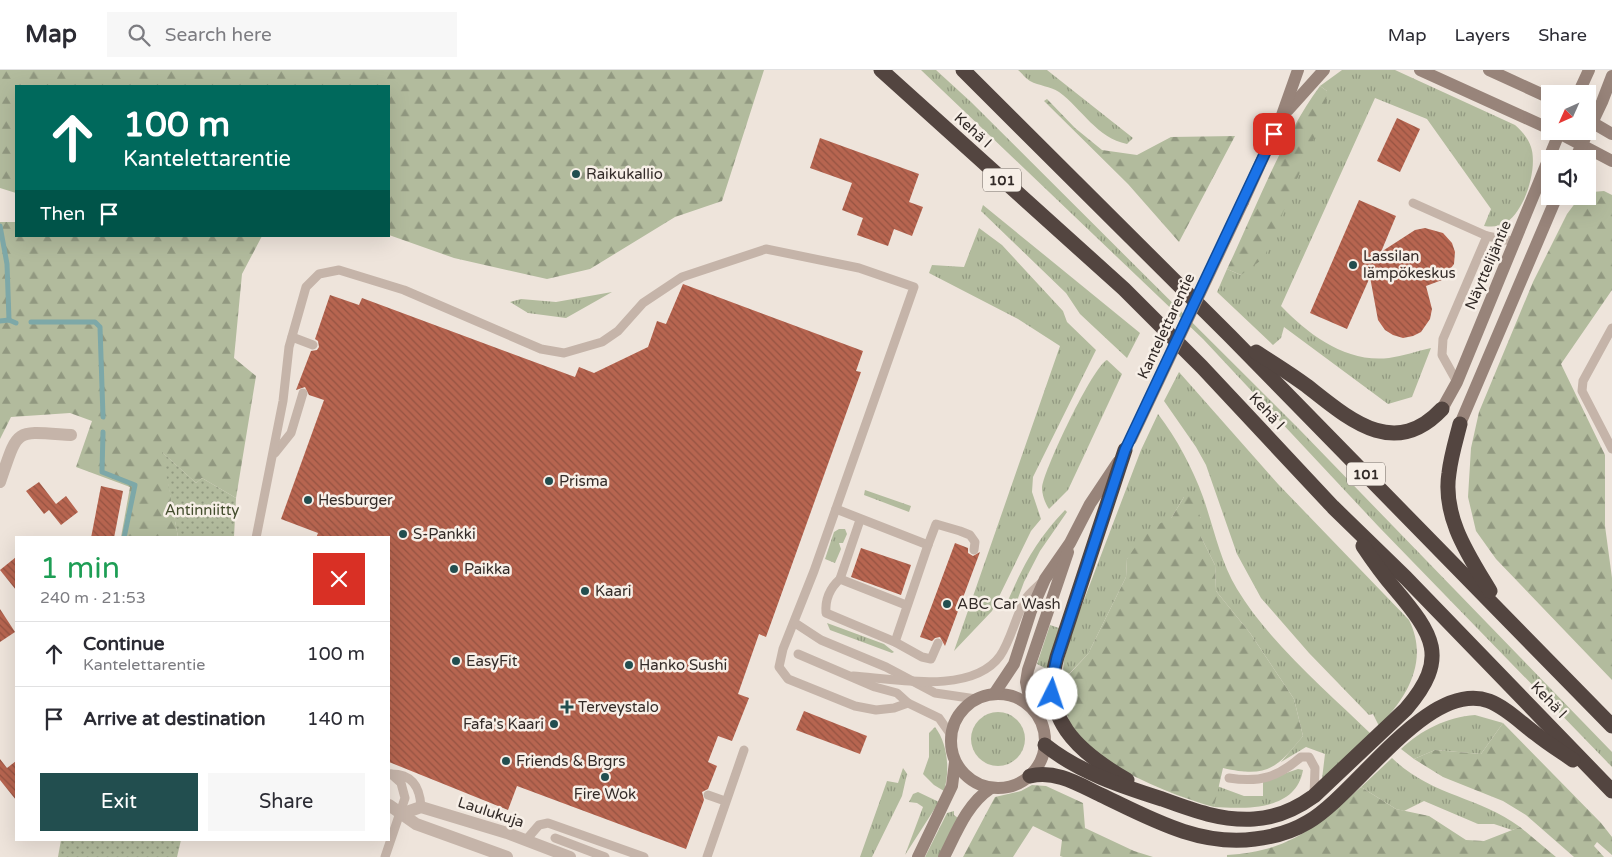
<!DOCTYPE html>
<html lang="en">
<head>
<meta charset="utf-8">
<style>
	:root { --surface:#fff; --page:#f7f7f7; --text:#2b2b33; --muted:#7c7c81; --line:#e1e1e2; --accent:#224e4f }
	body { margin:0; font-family:"Varela Round",sans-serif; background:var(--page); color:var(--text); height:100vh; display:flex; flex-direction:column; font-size:19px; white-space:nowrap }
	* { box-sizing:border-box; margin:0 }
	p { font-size:16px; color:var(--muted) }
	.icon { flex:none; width:28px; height:28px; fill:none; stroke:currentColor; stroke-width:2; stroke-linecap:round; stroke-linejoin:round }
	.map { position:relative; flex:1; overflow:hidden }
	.drawer { position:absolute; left:15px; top:466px; width:375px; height:305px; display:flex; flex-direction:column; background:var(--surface); border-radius:0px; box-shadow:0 5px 20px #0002 }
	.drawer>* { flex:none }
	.top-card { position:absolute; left:15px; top:15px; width:375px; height:152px; border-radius:0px; box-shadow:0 5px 20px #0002; background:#00695c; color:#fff; overflow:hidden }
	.needle { width:32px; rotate:225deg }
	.tools { position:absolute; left:1541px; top:15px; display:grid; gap:10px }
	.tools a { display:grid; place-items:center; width:55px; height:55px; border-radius:0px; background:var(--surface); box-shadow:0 5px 20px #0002; font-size:25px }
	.pin { position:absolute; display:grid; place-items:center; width:42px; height:42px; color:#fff; margin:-21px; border-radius:10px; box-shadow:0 2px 8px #0006 }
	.me { position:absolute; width:55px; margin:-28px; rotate:4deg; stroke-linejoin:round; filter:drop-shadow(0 0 4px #0008) }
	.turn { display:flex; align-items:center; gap:18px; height:105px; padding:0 25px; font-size:22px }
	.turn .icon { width:65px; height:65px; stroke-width:2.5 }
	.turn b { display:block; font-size:35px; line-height:42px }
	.then { display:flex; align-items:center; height:48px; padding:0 25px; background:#0003; gap:10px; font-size:19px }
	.round { display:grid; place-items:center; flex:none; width:52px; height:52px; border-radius:0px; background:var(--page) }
	.summary { display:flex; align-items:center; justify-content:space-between; height:85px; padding:0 25px }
	h1 { font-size:30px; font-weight:600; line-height:38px; color:#1e9e55 }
	.cta { display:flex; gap:10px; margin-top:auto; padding:10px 25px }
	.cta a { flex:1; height:58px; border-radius:0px; background:var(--accent); color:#fff; font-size:20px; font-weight:600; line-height:58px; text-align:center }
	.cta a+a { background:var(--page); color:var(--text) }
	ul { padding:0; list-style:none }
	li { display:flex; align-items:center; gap:15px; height:65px; padding:0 25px; border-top:1px solid var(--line) }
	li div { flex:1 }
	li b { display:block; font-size:19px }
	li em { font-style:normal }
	header { display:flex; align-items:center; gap:30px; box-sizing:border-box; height:70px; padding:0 25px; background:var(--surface); border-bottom:1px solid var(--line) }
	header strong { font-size:24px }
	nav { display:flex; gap:28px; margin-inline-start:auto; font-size:18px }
	.search { width:350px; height:45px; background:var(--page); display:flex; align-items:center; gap:12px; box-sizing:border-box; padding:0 18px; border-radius:0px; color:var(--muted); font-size:19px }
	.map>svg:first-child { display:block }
	.grass { fill:url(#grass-tufts) }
	.forest { fill:url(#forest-firs) }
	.park { fill:url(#park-dots) }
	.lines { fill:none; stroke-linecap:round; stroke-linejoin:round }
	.stream { stroke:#7da8a8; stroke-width:5 }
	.building { fill:url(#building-back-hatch) }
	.lane { stroke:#c5b4a9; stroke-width:9 }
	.street { stroke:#c5b4a9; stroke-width:12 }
	.secondary { stroke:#98847a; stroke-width:12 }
	.highway { stroke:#534540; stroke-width:15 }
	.secondary-bridge { stroke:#98847a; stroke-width:12 }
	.route-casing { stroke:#114b97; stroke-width:12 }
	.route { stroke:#1a73e8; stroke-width:9 }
	.poi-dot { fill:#224e4f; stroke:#f7efe7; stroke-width:2 }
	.labels { text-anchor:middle; stroke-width:5; stroke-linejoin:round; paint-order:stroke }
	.shield { fill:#f7efe7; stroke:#6e6661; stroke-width:1 }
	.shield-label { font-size:14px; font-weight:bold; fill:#332b28 }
	.street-label { font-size:15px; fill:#332b28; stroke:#f7efe7 }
	.poi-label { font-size:15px; fill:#332b28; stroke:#f7efe7; text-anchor:start }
	.park-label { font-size:15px; fill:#444e2e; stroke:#f7efe7 }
</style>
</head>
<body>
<header>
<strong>Map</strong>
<div class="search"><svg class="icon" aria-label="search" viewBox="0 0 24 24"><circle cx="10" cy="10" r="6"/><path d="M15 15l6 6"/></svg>Search here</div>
<nav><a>Map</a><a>Layers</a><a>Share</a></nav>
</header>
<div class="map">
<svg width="1612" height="787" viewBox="0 0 1612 787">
	<defs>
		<pattern id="grass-tufts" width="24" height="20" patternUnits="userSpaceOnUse" patternTransform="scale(1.25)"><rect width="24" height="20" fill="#b2bb9d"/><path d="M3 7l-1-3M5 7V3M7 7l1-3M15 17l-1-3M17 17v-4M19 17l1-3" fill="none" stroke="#919880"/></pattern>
		<pattern id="forest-firs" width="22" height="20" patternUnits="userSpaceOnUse" patternTransform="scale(1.25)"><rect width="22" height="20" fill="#b2bb9d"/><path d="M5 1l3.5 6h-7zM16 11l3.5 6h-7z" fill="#919880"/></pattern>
		<pattern id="park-dots" width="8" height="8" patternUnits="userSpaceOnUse" patternTransform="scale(1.25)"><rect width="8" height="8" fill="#b2bb9d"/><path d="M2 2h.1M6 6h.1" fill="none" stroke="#919880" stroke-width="1.8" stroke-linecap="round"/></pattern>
		<pattern id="building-back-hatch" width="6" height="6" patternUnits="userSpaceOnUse" patternTransform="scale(1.25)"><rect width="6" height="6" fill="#b76550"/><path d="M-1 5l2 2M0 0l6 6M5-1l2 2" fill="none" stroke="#955342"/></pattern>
	</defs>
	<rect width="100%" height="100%" fill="#eee4db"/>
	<!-- grass -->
	<g class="grass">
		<path d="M921 0H936L971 32 1298 358 1612 682V697L1379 457 1203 269Z"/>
		<path d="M1018 0H1047L1133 68 1127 74C1097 68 1082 39 1059 22 1050 16 1039 16 1030 11 1026 9 1022 3 1018 0Z"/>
		<path d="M1342 0H1395L1515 55C1522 61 1528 68 1531 77 1538 98 1525 140 1507 152 1499 157 1492 157 1484 156L1491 139 1427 49 1375 28 1281 236C1309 265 1346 293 1389 288 1403 286 1417 281 1431 278L1412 327 1388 334 1284 257 1281 268 1273 275 1217 222 1227 199 1241 205 1327 21 1320 16Z"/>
		<path d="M983 135 1140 263 1127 288 1080 244 1066 223 981 141Z"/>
		<path d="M979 158 1002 175 1063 241 1067 252 1096 280 1033 407 1032 422 1041 449 1031 461 992 541 954 581 1060 276 1018 249 929 203 932 195 964 197Z"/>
		<path d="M612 222 566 248 528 243 510 232 521 229 556 232Z"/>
		<path d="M1107 290 1122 304 1068 420 1049 439C1045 433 1042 425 1042 417 1044 399 1093 296 1107 290Z"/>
		<path d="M1179 302 1278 414 1409 550C1429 590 1408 627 1379 656L1373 644 1369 645 1309 583 1261 528 1237 484 1206 395 1196 377 1164 331Z"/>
		<path d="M1158 344C1177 369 1192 397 1203 427 1214 458 1220 491 1237 519 1268 571 1327 621 1371 664L1322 709 1325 684 1306 677 1281 692 1303 666 1294 629 1250 563 1216 521 1215 495 1201 467V448L1184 427 1172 447 1127 489 1126 507 1088 584 1062 611 1064 590 1071 564 1141 380Z"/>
		<path d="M865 420 911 436 909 442 864 425Z"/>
		<path d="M1065 440 1067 442 1040 481 1024 512 1014 539 1006 535C1023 496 1035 472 1065 440Z"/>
		<path d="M839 459H845L847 464 843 473H839L841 479 835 493 825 489 834 462Z"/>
		<path d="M827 553 884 574 894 582 892 583 830 560Z"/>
		<path d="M1050 555 1059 558 1047 599 1037 594Z"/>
		<circle cx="998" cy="669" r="27"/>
		<path d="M1475 645 1503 653 1481 684 1435 680 1414 689 1401 679C1421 660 1447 647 1475 645Z"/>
		<path d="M935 657C948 674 950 701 944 721L934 715 923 704 929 687V663Z"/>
		<path d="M1392 688C1431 726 1478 726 1520 757L1512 760 1494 754H1478L1424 731 1404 741 1396 739 1361 717Z"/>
		<path d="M903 698 910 708 907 704 902 726 872 787H860L887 711 898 713Z"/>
		<path d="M1298 699 1303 700C1296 741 1246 739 1214 737L1217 716 1244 726H1263V711Z"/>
		<path d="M918 722 939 732 905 785 923 737 917 733 909 732 913 724Z"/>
		<path d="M954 741V745L958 748 938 787H925L947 743Z"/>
	</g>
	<!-- forest -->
	<g class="forest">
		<path d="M0 0H764L722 131 675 147 590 199 547 209 454 188 389 165V16H16V123L0 118Z"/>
		<path d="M1320 16 1327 21 1325 42 1264 188 1241 205 1227 199C1255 141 1282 67 1320 16Z"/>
		<path d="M1047 29 1075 58 1102 80 1137 85 1171 67 1235 66 1179 172 1128 114 1044 31Z"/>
		<path d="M1604 121 1612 125V220L1561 294 1605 385V456L1612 508V610L1496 489 1476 461 1468 427 1471 378 1479 342 1533 212 1567 144 1579 128 1588 126 1592 122Z"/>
		<path d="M0 152H16V166H262L242 204 234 288 256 306 236 428 202 408 196 413 163 383 178 467H121L130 417 76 397 92 351 70 343 11 347 0 369Z"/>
		<path d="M1190 426 1201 448V467L1215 495 1216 521 1250 563 1294 629 1303 666C1276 699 1267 708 1223 698L1214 737C1171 725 1096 696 1072 656 1064 643 1063 626 1062 612L1088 584 1126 507 1127 489 1146 461 1172 447 1184 427Z"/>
		<path d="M1503 653 1601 753 1612 767V785L1597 772 1594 776 1604 787H1574L1526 745 1503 731 1443 707 1414 689 1435 680 1481 684Z"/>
		<path d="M1032 715 1046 716 1083 733 1085 758 1134 781 1153 787H1063L1060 786 1062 770 1033 756 1013 787H963L995 727 1021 721Z"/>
		<path d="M1361 717 1396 739 1429 746 1466 770 1484 771 1520 757 1556 787H1227V785C1289 782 1317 756 1361 717Z"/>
	</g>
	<!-- park -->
	<g class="park">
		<path d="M162 382 196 413 202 408 236 428 234 467H178Z"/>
		<path d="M61 770H181L177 787H58Z"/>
	</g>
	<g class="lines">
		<!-- stream -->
		<g class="stream">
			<path d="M0 156 7 194 9 250"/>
			<path d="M0 251 9 250 16 253"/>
			<path d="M31 252H95L100 257 103 347"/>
			<path d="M103 362 102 402 135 415 124 468"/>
		</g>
	</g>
	<!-- building -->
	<g class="building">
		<path d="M1397 48 1420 59 1400 102 1377 91Z"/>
		<path d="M820 68 919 104 909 132 923 137 912 166 894 159 888 176 857 165 863 148 842 140 852 113 810 98Z"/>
		<path d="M1359 130 1396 146 1381 182 1415 160 1425 158 1443 163 1452 173 1455 182 1454 194 1442 210 1426 216 1432 239 1430 249 1421 262 1413 266 1403 268 1393 265 1385 260 1378 250 1370 207 1347 259 1310 243Z"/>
		<path d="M683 214 863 281 856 301 861 302 766 567 759 564 738 624 749 628 732 671 718 666 708 692 717 696 708 719 702 722 704 730 686 779 517 716 508 740 389 692V468H316L318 463 281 449 324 330 309 325 305 317 296 320 311 281 317 280 319 277 318 271 315 269 330 225 359 235 362 228 575 307 579 297 594 303 648 277 657 251 666 254Z"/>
		<path d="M39 412 56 434 66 426 78 442 61 455 49 440 44 444 26 421Z"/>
		<path d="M101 416 123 421 114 468H91Z"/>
		<path d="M955 473 968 478V483L973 486 980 482 945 576 940 567 935 568 932 571 920 567Z"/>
		<path d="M861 478 911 495 901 525 851 507Z"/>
		<path d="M16 487V520L0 500Z"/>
		<path d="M0 539 15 562 0 572Z"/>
		<path d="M804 641 867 666 860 684 796 660Z"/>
		<path d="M0 689 7 698 16 691V730L0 710Z"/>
	</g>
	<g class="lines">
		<!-- lane -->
		<g class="lane">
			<path d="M1413 133 1487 166"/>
			<path d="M1612 258 1583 311 1582 321 1612 379"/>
			<path d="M292 267 313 275"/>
			<path d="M1457 312 1442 285 1443 269 1487 166 1516 172"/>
			<path d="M275 383 291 363 303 323"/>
			<path d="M836 439 928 475 895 572"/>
			<path d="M860 450 840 509C830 518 825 530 826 543L895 572 922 587 931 589 938 573"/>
			<path d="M256 468 283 331 289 277 306 217 319 204 339 200 404 220 541 279 564 283 602 272 618 261 643 233 682 207 766 179 859 198 914 217 814 501 783 579 779 597 788 609 855 636 876 640 894 638 908 633"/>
			<path d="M928 475 936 454 960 461 970 465 975 472 974 480"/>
			<path d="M840 509 906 535"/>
			<path d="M795 553 821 570 886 597 935 623 976 629"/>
			<path d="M798 584 875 617 897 623 908 633 939 648 951 665"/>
			<path d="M853 606C894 609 972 625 1000 586 1011 570 1015 548 1025 530 1028 524 1036 518 1041 513"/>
			<path d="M391 704C412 704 420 717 421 737"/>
			<path d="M1229 708C1260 713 1278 707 1301 687H1309L1315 698 1314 726"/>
			<path d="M708 725 725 731"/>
			<path d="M555 768 605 787"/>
			<path d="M526 770 539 755 548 753 644 787"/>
			<path d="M385 787 405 728 401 713 391 704"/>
			<path d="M707 787 744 680"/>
		</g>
		<!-- street -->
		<g class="street">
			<path d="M0 412C19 357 13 361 71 365"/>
			<path d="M389 735 416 754 507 787"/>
			<path d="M401 744 421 737 507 763 570 787"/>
		</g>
		<!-- secondary -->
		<g class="secondary">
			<path d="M1420 0 1550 59"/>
			<path d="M1489 0 1550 28"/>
			<path d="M1578 24 1589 0"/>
			<path d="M1288 40 1324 0"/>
			<path d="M1588 50 1612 64"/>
			<path d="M1555 61 1612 91"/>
			<path d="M1575 89 1602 32 1612 6"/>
			<path d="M1243 132 1281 48 1298 0"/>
			<path d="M1442 339 1457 312 1560 61"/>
			<path d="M1460 354 1557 126"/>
			<circle cx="998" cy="671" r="47"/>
			<path d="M994 624 1014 594 1031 541 1045 509 1070 473 1090 434 1118 392"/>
			<path d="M1031 637 1026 612 1028 600 1068 482"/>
			<path d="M918 787 952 716 955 692"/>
			<path d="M944 787C957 761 967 734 991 718"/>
		</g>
		<!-- highway -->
		<g class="highway">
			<path d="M881 0 1124 219 1202 297 1333 437 1406 508 1612 721"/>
			<path d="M963 0 1230 266 1612 656"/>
			<path d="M1256 282C1273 293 1291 304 1307 316 1349 349 1394 390 1442 339"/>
			<path d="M1460 354C1456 370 1451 386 1449 403 1442 447 1469 486 1490 521"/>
			<path d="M1125 380 1057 587C1039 648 1078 682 1127 710"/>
			<path d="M1045 675C1079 702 1121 716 1162 729 1192 740 1221 751 1254 749 1276 748 1296 739 1314 726L1406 639C1450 588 1433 564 1395 519 1384 506 1373 491 1363 476"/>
			<path d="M1030 706C1056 700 1078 714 1101 725 1149 748 1200 777 1255 769 1272 767 1293 761 1308 752 1357 724 1428 609 1489 631 1507 638 1521 653 1536 664 1547 673 1560 681 1573 690"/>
		</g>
		<!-- secondary-bridge -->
		<path class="secondary-bridge" d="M1131 369 1243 132"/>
	</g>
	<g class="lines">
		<defs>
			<path id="route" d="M1052 624 1053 605 1057 587 1125 380 1274 64"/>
		</defs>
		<!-- route casing -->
		<use href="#route" class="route-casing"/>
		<!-- route -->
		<use href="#route" class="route"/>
	</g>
	<!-- markers -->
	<g class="poi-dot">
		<circle cx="576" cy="104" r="5"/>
		<circle cx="1353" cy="195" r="5"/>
		<circle cx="549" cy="411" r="5"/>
		<circle cx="308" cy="430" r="5"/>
		<circle cx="403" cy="464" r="5"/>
		<circle cx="454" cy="499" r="5"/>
		<circle cx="585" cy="521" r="5"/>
		<circle cx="947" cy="534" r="5"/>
		<circle cx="456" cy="591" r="5"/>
		<circle cx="629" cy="595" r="5"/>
		<path d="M564.5 629.5h5v5h5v5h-5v5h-5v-5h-5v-5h5z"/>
		<circle cx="554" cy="654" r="5"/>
		<circle cx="506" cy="691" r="5"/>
		<circle cx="605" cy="707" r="5"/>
	</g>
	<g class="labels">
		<!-- shield labels -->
		<g class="shield">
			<rect x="983" y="98.5" width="38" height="23" rx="4"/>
			<rect x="1347" y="392.5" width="38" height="23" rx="4"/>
		</g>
		<g class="shield-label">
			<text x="1002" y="115">101</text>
			<text x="1366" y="409">101</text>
		</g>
		<!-- street labels -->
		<g class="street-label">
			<text transform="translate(973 60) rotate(42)" y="5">Kehä I</text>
			<text transform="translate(1488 195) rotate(-67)" y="5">Näyttelijäntie</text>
			<text transform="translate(1166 256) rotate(-65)" y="5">Kantelettarentie</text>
			<text transform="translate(1267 341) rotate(47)" y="5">Kehä I</text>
			<text transform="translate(1549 630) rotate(46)" y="5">Kehä I</text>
			<text transform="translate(491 742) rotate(18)" y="5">Laulukuja</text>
		</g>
		<!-- poi labels -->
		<g class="poi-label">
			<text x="586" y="109">Raikukallio</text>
			<text x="1363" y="191">Lassilan<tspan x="1363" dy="17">lämpökeskus</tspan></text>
			<text x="559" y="416">Prisma</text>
			<text x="318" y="435">Hesburger</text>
			<text x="413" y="469">S-Pankki</text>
			<text x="464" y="504">Paikka</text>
			<text x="595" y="526">Kaari</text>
			<text x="957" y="539">ABC Car Wash</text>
			<text x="466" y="596">EasyFit</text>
			<text x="639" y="600">Hanko Sushi</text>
			<text x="578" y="642">Terveystalo</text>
			<text x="544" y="659" text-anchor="end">Fafa's Kaari</text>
			<text x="516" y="696">Friends &amp; Brgrs</text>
			<text x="605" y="729" text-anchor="middle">Fire Wok</text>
		</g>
		<!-- park labels -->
		<g class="park-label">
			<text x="202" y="445">Antinniitty</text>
		</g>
	</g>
</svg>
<div class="tools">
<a><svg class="needle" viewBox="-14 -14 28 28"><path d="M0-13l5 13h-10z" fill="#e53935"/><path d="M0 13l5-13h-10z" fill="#7c7c81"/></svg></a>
<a><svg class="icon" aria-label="sound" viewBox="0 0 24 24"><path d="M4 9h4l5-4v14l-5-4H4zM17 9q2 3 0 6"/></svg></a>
</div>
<div class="pin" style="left:1274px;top:64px;background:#d93025"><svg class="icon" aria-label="arrive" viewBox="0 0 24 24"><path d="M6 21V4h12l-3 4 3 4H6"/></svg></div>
<svg class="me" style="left:1052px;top:624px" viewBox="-20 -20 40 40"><circle r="19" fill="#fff"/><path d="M0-13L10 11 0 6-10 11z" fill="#1a73e8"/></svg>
<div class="top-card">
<div class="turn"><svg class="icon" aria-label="ahead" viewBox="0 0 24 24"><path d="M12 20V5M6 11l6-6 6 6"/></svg><div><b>100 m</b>Kantelettarentie</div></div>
<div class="then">Then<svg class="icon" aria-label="arrive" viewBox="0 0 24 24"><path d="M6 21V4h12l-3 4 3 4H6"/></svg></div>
</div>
<section class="drawer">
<div class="summary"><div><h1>1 min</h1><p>240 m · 21:53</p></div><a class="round" style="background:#d93025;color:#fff"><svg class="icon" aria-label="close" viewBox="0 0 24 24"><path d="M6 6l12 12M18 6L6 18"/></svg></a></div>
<ul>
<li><svg class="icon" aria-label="ahead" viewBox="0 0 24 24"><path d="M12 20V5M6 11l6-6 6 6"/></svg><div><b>Continue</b><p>Kantelettarentie</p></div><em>100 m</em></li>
<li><svg class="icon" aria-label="arrive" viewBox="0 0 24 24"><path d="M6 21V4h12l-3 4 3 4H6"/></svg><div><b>Arrive at destination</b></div><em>140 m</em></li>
</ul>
<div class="cta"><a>Exit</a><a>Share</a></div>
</section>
</div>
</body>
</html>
